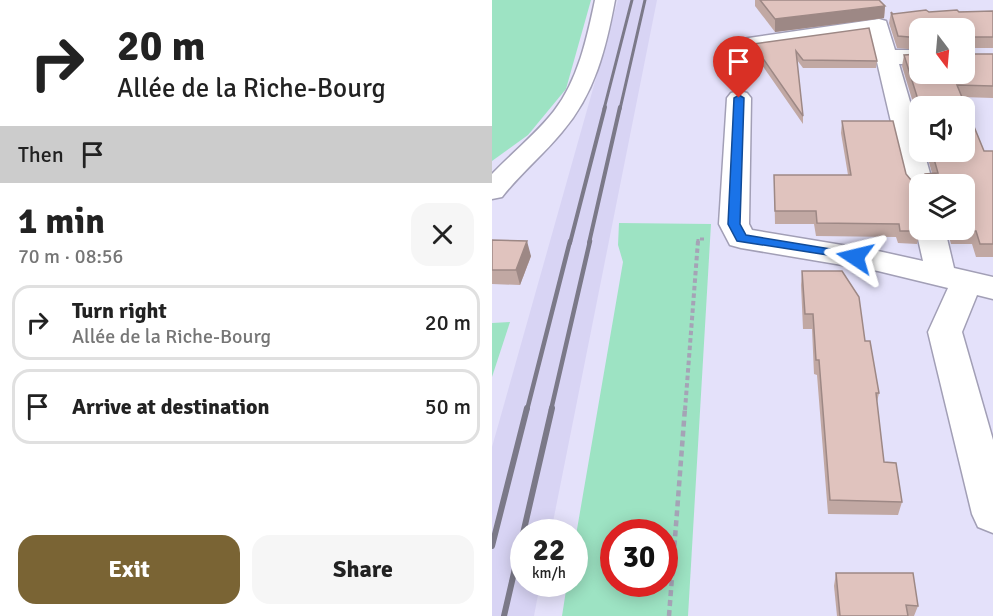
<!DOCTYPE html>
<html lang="en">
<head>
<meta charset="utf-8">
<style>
	:root { --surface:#fff; --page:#f6f6f6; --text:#222; --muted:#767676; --line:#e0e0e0; --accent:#7a6434 }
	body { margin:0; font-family:Signika,sans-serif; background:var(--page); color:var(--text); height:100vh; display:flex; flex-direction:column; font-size:22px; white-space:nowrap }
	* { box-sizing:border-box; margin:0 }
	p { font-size:20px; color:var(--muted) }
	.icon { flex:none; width:33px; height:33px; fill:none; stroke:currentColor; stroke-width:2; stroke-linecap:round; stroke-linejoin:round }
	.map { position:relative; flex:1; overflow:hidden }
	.details { display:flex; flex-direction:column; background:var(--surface); width:492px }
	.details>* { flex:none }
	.top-card { background:#fff; color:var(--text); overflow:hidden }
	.needle { width:39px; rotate:164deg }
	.buttons { position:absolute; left:417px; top:18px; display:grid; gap:12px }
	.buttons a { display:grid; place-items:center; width:66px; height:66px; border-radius:12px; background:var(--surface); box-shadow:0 3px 15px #0003; font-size:30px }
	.speed { position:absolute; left:18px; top:519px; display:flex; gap:12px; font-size:30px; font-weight:700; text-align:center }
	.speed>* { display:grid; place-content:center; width:78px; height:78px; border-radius:50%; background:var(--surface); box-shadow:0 3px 15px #0003; line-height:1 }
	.speed small { font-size:15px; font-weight:400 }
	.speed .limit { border:9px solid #d22; background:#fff; color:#111 }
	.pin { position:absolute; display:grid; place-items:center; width:51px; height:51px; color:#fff; margin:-62px -26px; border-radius:50% 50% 50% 0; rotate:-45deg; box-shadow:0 0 6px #0007 }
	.pin .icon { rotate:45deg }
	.me { position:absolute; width:66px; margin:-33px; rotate:280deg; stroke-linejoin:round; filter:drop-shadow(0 0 4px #0008) }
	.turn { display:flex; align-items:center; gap:21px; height:126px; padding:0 18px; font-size:27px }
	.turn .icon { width:78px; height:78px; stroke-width:2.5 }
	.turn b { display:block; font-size:42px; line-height:51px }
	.then { display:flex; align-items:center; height:57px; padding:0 18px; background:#0003; gap:12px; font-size:22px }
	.round { display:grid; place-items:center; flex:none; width:63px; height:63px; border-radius:18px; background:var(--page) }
	.head { display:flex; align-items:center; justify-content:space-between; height:102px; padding:0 18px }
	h1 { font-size:36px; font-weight:700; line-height:45px }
	.primary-button { display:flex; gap:12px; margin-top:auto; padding:12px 18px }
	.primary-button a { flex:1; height:69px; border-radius:18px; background:var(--accent); color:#fff; font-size:24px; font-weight:700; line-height:69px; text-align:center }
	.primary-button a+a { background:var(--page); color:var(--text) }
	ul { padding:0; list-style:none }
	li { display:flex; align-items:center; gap:18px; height:75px; margin:0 12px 9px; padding:0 6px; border:3px solid var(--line); border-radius:18px }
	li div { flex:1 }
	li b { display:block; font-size:22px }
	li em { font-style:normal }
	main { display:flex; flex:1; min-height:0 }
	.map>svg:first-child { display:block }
	.built { fill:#d8d4f4 }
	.green { fill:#9de3c3; fill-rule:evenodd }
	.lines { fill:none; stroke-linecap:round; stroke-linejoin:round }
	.street-casing { stroke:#a29fb6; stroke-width:3 }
	.path-far2 { stroke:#a5a3b6; stroke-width:3; stroke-dasharray:4 2; stroke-linecap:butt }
	.path-far1 { stroke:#a5a3b6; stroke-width:4; stroke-dasharray:4.5 3; stroke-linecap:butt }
	.path { stroke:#a5a3b6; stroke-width:4.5; stroke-dasharray:6 4; stroke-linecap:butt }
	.street { fill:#fff; fill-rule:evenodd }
	.rail-far3 { stroke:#7b7988; stroke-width:3 }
	.rail-far2 { stroke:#7b7988; stroke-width:4 }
	.rail-far1 { stroke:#7b7988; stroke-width:4.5 }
	.rail { stroke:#7b7988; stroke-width:6 }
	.wall { fill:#c1a8a3 }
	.shaded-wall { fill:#9d8885 }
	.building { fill:#e0c3be; stroke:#9d8885; stroke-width:1.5 }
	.route { fill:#1a73e8; stroke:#114b97; stroke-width:1.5 }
</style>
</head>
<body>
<main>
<section class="details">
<div class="top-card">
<div class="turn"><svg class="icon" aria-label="right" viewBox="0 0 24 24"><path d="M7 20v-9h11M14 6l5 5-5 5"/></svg><div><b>20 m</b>Allée de la Riche-Bourg</div></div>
<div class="then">Then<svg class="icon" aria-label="arrive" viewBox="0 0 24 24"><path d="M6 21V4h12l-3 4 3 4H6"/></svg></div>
</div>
<div class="head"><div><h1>1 min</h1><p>70 m · 08:56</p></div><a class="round"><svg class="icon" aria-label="close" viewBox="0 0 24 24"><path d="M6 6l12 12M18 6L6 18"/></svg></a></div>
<ul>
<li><svg class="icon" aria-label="right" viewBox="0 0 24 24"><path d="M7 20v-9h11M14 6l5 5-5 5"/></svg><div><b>Turn right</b><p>Allée de la Riche-Bourg</p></div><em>20 m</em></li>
<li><svg class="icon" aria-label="arrive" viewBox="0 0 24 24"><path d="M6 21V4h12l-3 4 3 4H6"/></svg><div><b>Arrive at destination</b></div><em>50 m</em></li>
</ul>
<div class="primary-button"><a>Exit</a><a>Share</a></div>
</section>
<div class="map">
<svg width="501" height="616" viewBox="0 0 501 616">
	<rect width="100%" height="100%" fill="#e4e1fa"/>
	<!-- built -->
	<path class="built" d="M126 0H165L59 532H32V584H48L42 616H0V447Z"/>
	<!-- green -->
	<g class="green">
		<path d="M0 0H99L74 89 36 135 0 161Z"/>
		<path d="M127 223 219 224 196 616H70L75 584H82L83 541 131 262 126 245ZM122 532H172V584H122Z"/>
		<path d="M18 322 0 377V323Z"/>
	</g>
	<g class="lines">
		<defs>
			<g id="street">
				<path d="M103 0H123C114 48 103 94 70 132 51 155 28 174 10 197L0 199V174C20 153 44 134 62 111 86 80 95 38 103 0Z"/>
				<path d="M387 19 394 21 403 50H428V64H407L428 136V152H432L441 184H428V194L418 192 414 186 378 32 243 52 235 51 232 46 235 41 243 40Z"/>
				<path d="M247 91 255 93 259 98 257 224 260 230 386 251 431 261 424 230 428 225V230H453L462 268 501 277V299L485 295 470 332 501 440V533L486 527 480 514 436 332 456 288 386 271 249 248 238 245 227 224 235 98 239 93Z"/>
			</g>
		</defs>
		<!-- street casing -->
		<use href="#street" class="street-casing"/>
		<!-- path-far2 -->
		<path class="path-far2" d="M206 243V239H213"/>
		<!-- path-far1 -->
		<path class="path-far1" d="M193 410 206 241"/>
		<!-- path -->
		<path class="path" d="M177 616 193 408"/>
		<!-- street -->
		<use href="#street" class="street"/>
		<!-- rail-far3 -->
		<g class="rail-far3">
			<path d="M112 109 140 0"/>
			<path d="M128 109 153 0"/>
		</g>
		<!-- rail-far2 -->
		<g class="rail-far2">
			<path d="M78 243 113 107"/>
			<path d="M97 243 128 107"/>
		</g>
		<!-- rail-far1 -->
		<g class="rail-far1">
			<path d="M35 410 78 241"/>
			<path d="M59 410 98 241"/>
		</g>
		<!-- rail -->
		<g class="rail">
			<path d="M0 546 35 408"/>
			<path d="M12 616 60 408"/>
		</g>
	</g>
	<!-- wall -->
	<g class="wall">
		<path d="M263 0H387L393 6 392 18 283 32 263 6Z"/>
		<path d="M501 11V48H473V54H501V98L470 97 492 151H501V257H484L480 244H459L455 230H472L428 184 426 225 428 231 425 244 406 243 404 237 324 236 322 224H283L282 175H356L349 133 350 121 414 174 419 180 431 183 433 174 440 173 434 152H472L428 106V126L410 66 412 55 472 74 428 28V50L405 48 397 23 399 12 401 14 437 12Z"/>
		<path d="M261 44 385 61 384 68H311L305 60 311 116V124L261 52Z"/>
		<path d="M0 240 39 256 28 285 0 284Z"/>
		<path d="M310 271 373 341 387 393 385 402 392 462 410 502 406 515 336 514 325 375 322 374 320 329H311L309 285Z"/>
		<path d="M344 573 426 606 422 616H345L342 586Z"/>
	</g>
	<!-- shaded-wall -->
	<g class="shaded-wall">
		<path d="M393 6 392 18 283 32V19Z"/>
		<path d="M428 214V223L422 230 424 218Z"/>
		<path d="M35 241 39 256 28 285 24 270Z"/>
	</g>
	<!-- building -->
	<g class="building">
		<path d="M268 0H387L393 6 283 19Z"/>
		<path d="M434 10 437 12 465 10 467 12 501 11V37H473V54H501V86L465 85 492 151H501V244H488L484 231H462V230H472V184H428V214L424 218 428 231H408L407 224 325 223 324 211H283L282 175H359L350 121H401L414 174 419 180 432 183 433 174 446 173 440 152H472V106H428L412 55 428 54V74H472V28H428V38L406 36 399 12 401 14Z"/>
		<path d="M377 28 385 61 311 60 304 51 311 116 261 44Z"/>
		<path d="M0 240 35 241 24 270H0Z"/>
		<path d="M310 271H350L367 297 373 341H378L387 393H384L392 462 404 463 410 502 338 500 327 360H324L321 314H313Z"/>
		<path d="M344 573H421L426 606 414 605 416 616H348Z"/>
	</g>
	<!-- route -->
	<path class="route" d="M247 95 252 98 248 224 254 235 363 253 368 254V260L245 241 236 224 242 98Z"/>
</svg>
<div class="buttons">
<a><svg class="needle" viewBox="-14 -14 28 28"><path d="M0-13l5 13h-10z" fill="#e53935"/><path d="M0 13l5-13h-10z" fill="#767676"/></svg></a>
<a><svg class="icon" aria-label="sound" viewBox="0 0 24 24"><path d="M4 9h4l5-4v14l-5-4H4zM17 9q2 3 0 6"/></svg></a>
<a><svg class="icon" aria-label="layers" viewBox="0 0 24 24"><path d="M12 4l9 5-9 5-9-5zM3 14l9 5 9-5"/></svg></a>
</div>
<div class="speed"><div>22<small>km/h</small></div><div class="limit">30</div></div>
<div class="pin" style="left:247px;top:98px;background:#d93025"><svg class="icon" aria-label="arrive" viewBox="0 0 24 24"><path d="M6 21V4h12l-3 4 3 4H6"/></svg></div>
<svg class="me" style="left:363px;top:257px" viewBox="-20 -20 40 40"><path d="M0-17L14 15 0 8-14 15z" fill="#1a73e8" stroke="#fff" stroke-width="4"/></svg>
</div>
</main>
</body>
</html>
